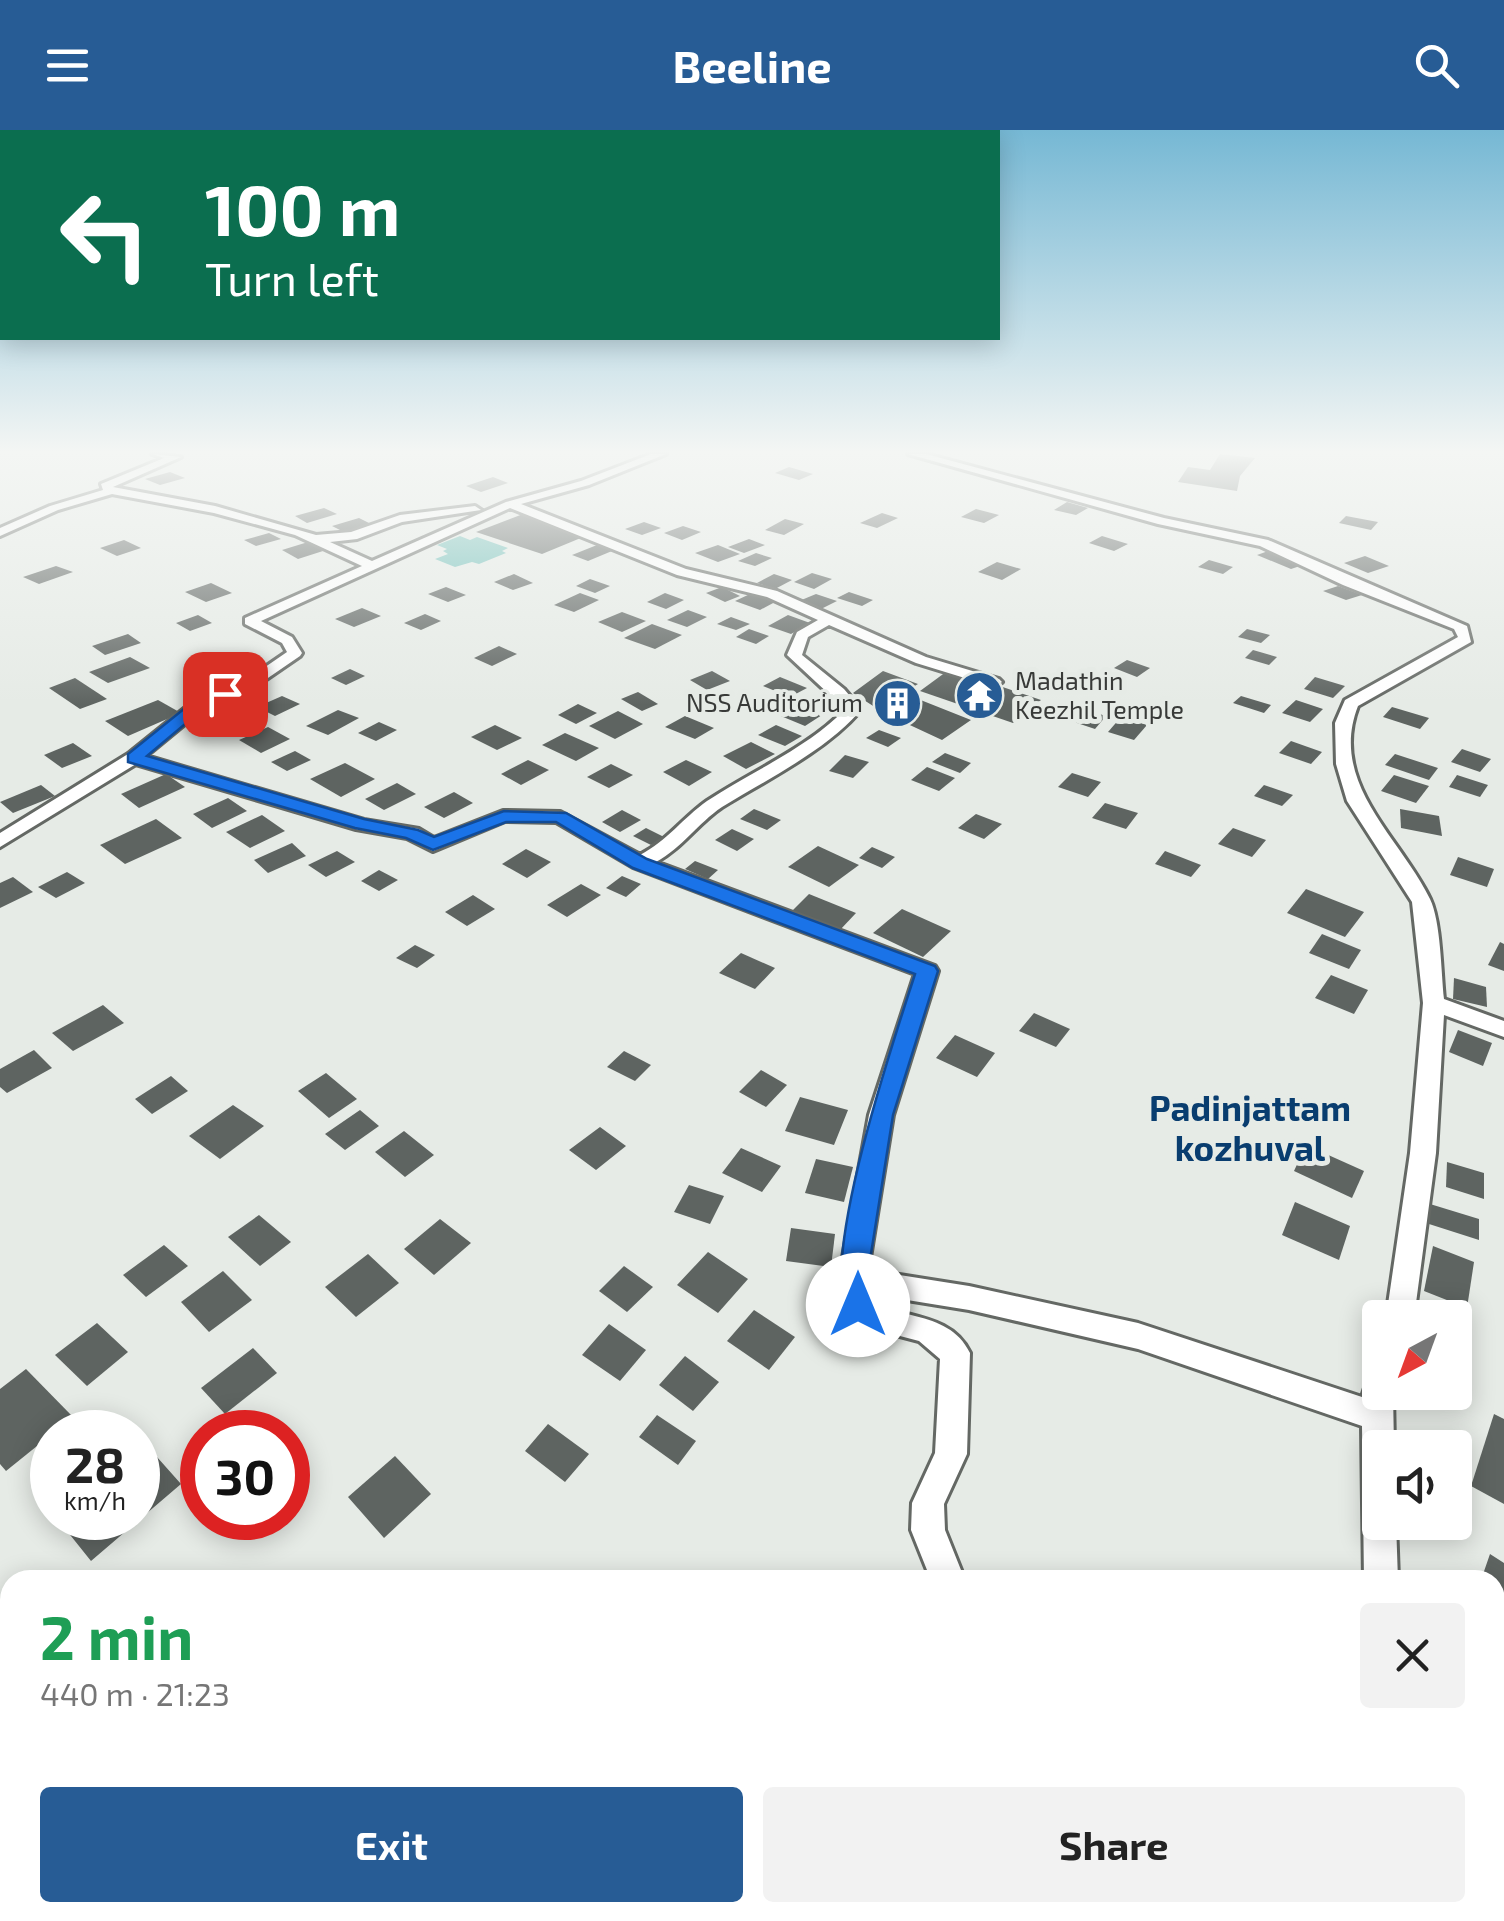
<!DOCTYPE html>
<html lang="en">
<head>
<meta charset="utf-8">
<style>
	:root { --surface:#fff; --page:#f2f2f2; --text:#222; --muted:#767676; --accent:#275c95 }
	body { margin:0; font-family:"Exo 2",sans-serif; background:var(--page); color:var(--text); height:100vh; display:flex; flex-direction:column; font-size:38px; white-space:nowrap }
	* { box-sizing:border-box; margin:0 }
	p { font-size:32px; color:var(--muted) }
	.icon { flex:none; width:55px; height:55px; fill:none; stroke:currentColor; stroke-width:2; stroke-linecap:round; stroke-linejoin:round }
	.map { position:relative; flex:1; overflow:hidden }
	.sheet { position:absolute; left:0px; top:1440px; width:1505px; height:352px; display:flex; flex-direction:column; background:var(--surface); border-radius:30px 30px 0 0; box-shadow:0 5px 25px #0003 }
	.sheet>* { flex:none }
	.hud { position:absolute; left:0px; top:0px; width:1000px; height:210px; box-shadow:0 5px 25px #0003; background:#0b6e4f; color:#fff; overflow:hidden }
	.needle { width:65px; rotate:221deg }
	.tools { position:absolute; left:1362px; top:1170px; display:grid; gap:20px }
	.tools a { display:grid; place-items:center; width:110px; height:110px; border-radius:10px; background:var(--surface); box-shadow:0 5px 25px #0003; font-size:50px }
	.speed { position:absolute; left:30px; top:1280px; display:flex; gap:20px; font-size:50px; font-weight:700; text-align:center }
	.speed>* { display:grid; place-content:center; width:130px; height:130px; border-radius:50%; background:var(--surface); box-shadow:0 5px 25px #0003; line-height:1 }
	.speed small { font-size:25px; font-weight:400 }
	.speed .limit { border:15px solid #d22; background:#fff; color:#111 }
	.pin { position:absolute; display:grid; place-items:center; width:85px; height:85px; color:#fff; margin:-42px; border-radius:20px; box-shadow:0 5px 15px #0006 }
	.me { position:absolute; width:110px; margin:-55px; rotate:0deg; stroke-linejoin:round; filter:drop-shadow(0 0 8px #0008) }
	.turn { display:flex; align-items:center; gap:35px; height:210px; padding:0 40px; font-size:45px }
	.turn .icon { width:130px; height:130px; stroke-width:2.5 }
	.turn b { display:block; font-size:70px; line-height:85px }
	.round { display:grid; place-items:center; flex:none; width:105px; height:105px; border-radius:10px; background:var(--page) }
	.summary { display:flex; align-items:center; justify-content:space-between; height:170px; padding:0 40px }
	h1 { font-size:60px; font-weight:700; line-height:75px; color:#1e9e55 }
	.cta { display:flex; gap:20px; margin-top:auto; padding:20px 40px }
	.cta a { flex:1; height:115px; border-radius:10px; background:var(--accent); color:#fff; font-size:40px; font-weight:700; line-height:115px; text-align:center }
	.cta a+a { background:var(--page); color:var(--text) }
	header { display:flex; justify-content:space-between; align-items:center; height:130px; padding:0 40px; background:var(--accent); color:#fff; font-size:45px; font-weight:700 }
	.map>svg:first-child { display:block }
	.water { fill:#6cbdb6 }
	.building { fill:#5e6461 }
	.lines { fill:none; stroke-linecap:round; stroke-linejoin:round }
	.minor-casing { stroke:#646864; stroke-width:6 }
	.minor { fill:#fff; fill-rule:evenodd }
	.route { fill:#1a73e8; stroke:#114b97; stroke-width:2.5 }
	.labels { text-anchor:middle; stroke-width:10; stroke-linejoin:round; paint-order:stroke }
	.far-poi-label { font-size:25px; fill:#383a38; stroke:#e6ebe6; text-anchor:start }
	.quarter-label { font-size:35px; font-weight:bold; fill:#093d6f; stroke:#e6ebe6 }
</style>
</head>
<body>
<header><svg class="icon" aria-label="menu" viewBox="0 0 24 24"><path d="M4 6h16M4 12h16M4 18h16"/></svg>Beeline<svg class="icon" aria-label="search" viewBox="0 0 24 24"><circle cx="10" cy="10" r="6"/><path d="M15 15l6 6"/></svg></header>
<div class="map">
<svg width="1504" height="1791" viewBox="0 0 1504 1791">
	<rect width="100%" height="100%" fill="#e6ebe6"/>
	<!-- water -->
	<path class="water" d="M460 406 470 410 477 407 508 418 502 421 506 423 479 434 472 432 455 437 435 429 448 424 443 421 447 419 437 415Z"/>
	<!-- building -->
	<g class="building">
		<path d="M1220 324 1255 328 1240 346 1237 361 1178 352 1188 337 1210 340Z"/>
		<path d="M789 337 813 344 799 350 775 343Z"/>
		<path d="M170 342 185 348 160 355 145 349Z"/>
		<path d="M493 347 508 353 481 362 466 356Z"/>
		<path d="M1067 372 1088 378 1076 385 1054 380Z"/>
		<path d="M324 378 337 384 307 393 295 386Z"/>
		<path d="M976 379 999 385 984 393 961 387Z"/>
		<path d="M882 383 898 388 877 398 860 393Z"/>
		<path d="M523 384 588 405 542 424 476 402Z"/>
		<path d="M1346 386 1378 392 1371 400 1339 393Z"/>
		<path d="M359 388 371 394 344 402 332 396Z"/>
		<path d="M785 389 804 394 784 405 765 400Z"/>
		<path d="M644 392 661 398 642 405 625 399Z"/>
		<path d="M683 396 701 402 682 410 664 403Z"/>
		<path d="M269 403 281 409 256 416 244 410Z"/>
		<path d="M1102 406 1128 414 1114 421 1089 413Z"/>
		<path d="M749 409 765 415 744 423 728 417Z"/>
		<path d="M124 410 141 418 117 426 100 418Z"/>
		<path d="M308 412 323 421 298 429 282 420Z"/>
		<path d="M597 415 612 421 588 431 572 425Z"/>
		<path d="M718 415 740 424 718 432 695 423Z"/>
		<path d="M1271 420 1306 434 1291 439 1257 425Z"/>
		<path d="M756 423 772 428 755 436 738 431Z"/>
		<path d="M1365 426 1389 436 1368 443 1344 433Z"/>
		<path d="M1209 430 1233 437 1223 444 1198 437Z"/>
		<path d="M997 432 1021 439 1002 450 978 442Z"/>
		<path d="M56 436 73 442 39 454 23 447Z"/>
		<path d="M812 443 832 449 814 459 794 452Z"/>
		<path d="M514 444 533 453 513 460 494 452Z"/>
		<path d="M774 444 792 450 775 459 757 453Z"/>
		<path d="M590 449 610 456 595 463 576 456Z"/>
		<path d="M211 453 232 463 206 472 185 462Z"/>
		<path d="M1338 456 1362 465 1346 470 1323 461Z"/>
		<path d="M446 457 466 465 448 472 428 464Z"/>
		<path d="M722 457 740 466 725 472 706 463Z"/>
		<path d="M849 462 873 470 862 476 837 468Z"/>
		<path d="M580 463 599 470 574 482 554 475Z"/>
		<path d="M665 463 684 470 666 479 647 472Z"/>
		<path d="M750 464 775 472 760 480 735 471Z"/>
		<path d="M816 464 837 471 821 479 799 471Z"/>
		<path d="M362 478 381 486 354 497 335 489Z"/>
		<path d="M688 480 707 487 687 497 667 490Z"/>
		<path d="M622 482 646 491 622 502 598 492Z"/>
		<path d="M425 484 441 491 421 500 404 493Z"/>
		<path d="M198 485 212 493 190 501 176 493Z"/>
		<path d="M788 485 810 493 791 504 768 496Z"/>
		<path d="M731 487 750 494 736 500 717 494Z"/>
		<path d="M652 494 682 505 655 519 624 508Z"/>
		<path d="M749 499 769 506 756 514 736 507Z"/>
		<path d="M1247 499 1270 505 1261 513 1238 507Z"/>
		<path d="M128 504 141 513 105 525 92 516Z"/>
		<path d="M499 516 517 524 492 536 474 528Z"/>
		<path d="M1253 520 1277 527 1269 535 1245 528Z"/>
		<path d="M130 527 150 538 108 553 89 542Z"/>
		<path d="M1127 530 1150 538 1137 547 1114 538Z"/>
		<path d="M350 539 365 546 346 555 331 548Z"/>
		<path d="M950 539 1041 570 1013 593 920 561Z"/>
		<path d="M712 541 730 551 707 560 690 550Z"/>
		<path d="M883 541 918 554 903 563 971 590 942 610 884 583 853 563Z"/>
		<path d="M780 547 807 558 790 567 763 556Z"/>
		<path d="M1315 547 1345 556 1333 568 1304 559Z"/>
		<path d="M75 548 107 569 80 579 49 558Z"/>
		<path d="M638 562 658 574 642 581 621 569Z"/>
		<path d="M282 566 300 574 275 586 257 577Z"/>
		<path d="M1241 566 1271 575 1264 583 1233 573Z"/>
		<path d="M758 567 776 575 757 585 739 577Z"/>
		<path d="M158 570 181 583 128 606 105 591Z"/>
		<path d="M1296 570 1323 579 1310 592 1282 583Z"/>
		<path d="M578 574 597 583 576 594 558 585Z"/>
		<path d="M793 574 822 585 805 596 776 584Z"/>
		<path d="M1392 577 1429 588 1420 599 1383 587Z"/>
		<path d="M1080 578 1106 586 1095 599 1068 590Z"/>
		<path d="M338 580 359 588 328 605 306 596Z"/>
		<path d="M618 581 643 594 615 609 589 596Z"/>
		<path d="M685 586 714 598 695 609 665 597Z"/>
		<path d="M1121 587 1147 595 1134 610 1108 602Z"/>
		<path d="M379 592 397 600 376 611 358 603Z"/>
		<path d="M495 595 522 608 497 620 471 607Z"/>
		<path d="M776 595 802 606 785 616 758 605Z"/>
		<path d="M268 597 290 609 261 623 239 610Z"/>
		<path d="M879 600 901 608 888 617 866 608Z"/>
		<path d="M565 603 599 618 576 631 542 615Z"/>
		<path d="M1291 611 1322 622 1311 634 1279 623Z"/>
		<path d="M751 612 775 624 746 639 723 626Z"/>
		<path d="M73 613 92 626 62 638 44 625Z"/>
		<path d="M1462 619 1491 629 1480 642 1451 632Z"/>
		<path d="M295 621 311 630 287 641 271 632Z"/>
		<path d="M945 623 971 633 960 643 932 632Z"/>
		<path d="M1395 624 1438 638 1429 650 1385 635Z"/>
		<path d="M845 625 869 632 853 648 829 641Z"/>
		<path d="M528 630 549 640 521 655 501 644Z"/>
		<path d="M686 630 712 642 689 656 663 642Z"/>
		<path d="M345 633 375 649 341 667 310 649Z"/>
		<path d="M611 634 633 645 609 658 587 647Z"/>
		<path d="M927 637 955 648 939 661 911 650Z"/>
		<path d="M1072 643 1101 652 1088 667 1058 657Z"/>
		<path d="M166 644 185 657 139 678 121 664Z"/>
		<path d="M1394 645 1429 656 1416 673 1381 661Z"/>
		<path d="M1457 645 1488 655 1480 667 1449 657Z"/>
		<path d="M397 653 416 664 384 680 365 669Z"/>
		<path d="M41 655 55 666 13 683 0 672Z"/>
		<path d="M1264 655 1293 665 1282 676 1254 666Z"/>
		<path d="M454 662 473 673 444 688 424 677Z"/>
		<path d="M228 668 247 681 212 698 193 684Z"/>
		<path d="M1105 673 1138 683 1126 699 1092 688Z"/>
		<path d="M754 679 781 690 767 700 740 689Z"/>
		<path d="M1400 679 1439 686 1442 706 1401 698Z"/>
		<path d="M622 680 641 690 620 702 602 692Z"/>
		<path d="M976 684 1002 694 984 709 958 698Z"/>
		<path d="M262 685 285 701 250 718 226 702Z"/>
		<path d="M156 689 182 708 125 734 100 715Z"/>
		<path d="M646 698 664 707 651 715 633 706Z"/>
		<path d="M1233 698 1266 710 1252 727 1218 714Z"/>
		<path d="M732 699 754 709 737 721 715 710Z"/>
		<path d="M292 713 306 726 268 743 254 730Z"/>
		<path d="M818 716 859 735 829 757 788 737Z"/>
		<path d="M872 717 895 727 882 738 859 728Z"/>
		<path d="M526 719 551 732 527 748 502 734Z"/>
		<path d="M337 721 355 732 326 747 308 735Z"/>
		<path d="M1165 721 1201 735 1191 747 1155 734Z"/>
		<path d="M1458 727 1494 739 1487 757 1450 745Z"/>
		<path d="M695 731 718 740 708 749 685 739Z"/>
		<path d="M379 740 398 750 379 761 361 751Z"/>
		<path d="M67 742 85 753 56 768 38 757Z"/>
		<path d="M622 746 641 754 626 767 606 758Z"/>
		<path d="M13 747 33 762 0 778V753Z"/>
		<path d="M581 754 601 765 567 787 547 775Z"/>
		<path d="M1306 759 1364 782 1345 807 1287 783Z"/>
		<path d="M809 764 856 783 840 800 792 781Z"/>
		<path d="M473 765 495 779 467 796 445 782Z"/>
		<path d="M902 779 951 801 923 827 873 803Z"/>
		<path d="M1322 804 1361 820 1349 839 1309 823Z"/>
		<path d="M1500 812 1504 814V841L1488 835Z"/>
		<path d="M415 815 435 825 417 838 396 828Z"/>
		<path d="M741 823 775 838 755 859 719 843Z"/>
		<path d="M1331 845 1368 860 1354 884 1315 868Z"/>
		<path d="M1454 848 1486 857 1487 877 1453 869Z"/>
		<path d="M103 875 124 893 73 921 52 903Z"/>
		<path d="M1034 883 1070 899 1056 917 1019 901Z"/>
		<path d="M1458 900 1492 913 1483 936 1449 922Z"/>
		<path d="M955 905 995 923 977 947 936 928Z"/>
		<path d="M34 920 52 938 7 963 0 957V939Z"/>
		<path d="M624 921 651 935 635 951 607 937Z"/>
		<path d="M761 940 787 955 766 977 739 962Z"/>
		<path d="M326 943 357 969 329 988 298 961Z"/>
		<path d="M171 946 188 961 152 984 135 969Z"/>
		<path d="M800 967 848 980 834 1015 785 1001Z"/>
		<path d="M233 975 264 996 220 1029 189 1006Z"/>
		<path d="M360 980 379 996 345 1020 325 1004Z"/>
		<path d="M600 997 626 1016 596 1040 569 1020Z"/>
		<path d="M404 1001 434 1025 405 1047 375 1022Z"/>
		<path d="M1306 1015 1364 1041 1352 1068 1294 1041Z"/>
		<path d="M741 1018 781 1036 762 1062 722 1043Z"/>
		<path d="M816 1029 853 1037 844 1072 805 1063Z"/>
		<path d="M1447 1032 1484 1043V1069L1446 1057Z"/>
		<path d="M689 1055 724 1066 710 1094 674 1082Z"/>
		<path d="M1295 1072 1350 1096 1339 1130 1282 1105Z"/>
		<path d="M1430 1074 1479 1089V1110L1429 1094Z"/>
		<path d="M259 1085 291 1112 260 1136 228 1107Z"/>
		<path d="M440 1089 471 1113 434 1145 404 1119Z"/>
		<path d="M791 1098 835 1104 831 1137 786 1131Z"/>
		<path d="M164 1115 188 1136 146 1167 123 1145Z"/>
		<path d="M1433 1116 1474 1132 1467 1178 1424 1161Z"/>
		<path d="M708 1122 748 1149 718 1183 677 1155Z"/>
		<path d="M368 1124 399 1153 356 1187 325 1157Z"/>
		<path d="M624 1136 653 1157 627 1182 599 1161Z"/>
		<path d="M223 1141 252 1170 209 1202 181 1172Z"/>
		<path d="M754 1180 795 1207 769 1240 727 1211Z"/>
		<path d="M97 1193 128 1222 87 1256 55 1225Z"/>
		<path d="M609 1194 646 1220 620 1251 582 1225Z"/>
		<path d="M253 1218 277 1243 225 1284 201 1258Z"/>
		<path d="M685 1226 719 1252 693 1281 659 1255Z"/>
		<path d="M26 1239 73 1287 6 1341 0 1334V1259Z"/>
		<path d="M1494 1284 1504 1289V1374L1471 1356Z"/>
		<path d="M657 1285 696 1311 678 1335 639 1307Z"/>
		<path d="M548 1294 589 1324 565 1352 525 1321Z"/>
		<path d="M149 1318 181 1354 91 1431 59 1391 63 1388H138V1327Z"/>
		<path d="M395 1326 431 1364 384 1408 348 1367Z"/>
		<path d="M1490 1424 1504 1433V1469L1495 1464V1450H1481Z"/>
		<path d="M885 1782H923L918 1791H894Z"/>
		<path d="M1308 1782H1376L1375 1791H1321Z"/>
	</g>
	<g class="lines">
		<defs>
			<g id="minor">
				<path d="M152 324 181 327 113 357 215 376 316 405 351 402 400 385 475 376 481 380 402 392 357 409 330 412 372 431 506 372 581 351 651 324H666L589 355 521 374 686 439 777 461 926 527 999 549 1002 552 994 557 916 533 829 495 808 507 802 525 844 559 861 579 859 582C825 621 766 650 722 677 698 693 682 718 656 732L935 836 938 841 893 985 868 1140 969 1156 1138 1193 1362 1267 1369 1246 1380 1242V1262H1393L1394 1318H1380V1392H1396L1398 1450H1364L1362 1296 1138 1219 969 1180 870 1164C884 1192 948 1176 970 1223L967 1324 944 1374 945 1400 965 1450H931L911 1400 912 1373 935 1323 940 1229 919 1211 862 1196 848 1184 839 1149 869 985 915 844 633 737 556 692 505 691 433 721 407 708 356 699 136 634 0 717V703L128 624 185 578 255 544 287 522 282 513 245 494V488L362 436 295 405 214 383 112 364 58 380 0 406V398L50 376 103 360 101 354 164 328ZM510 378 677 445 767 467 818 490 797 502 787 525 845 579C811 616 749 643 707 671 683 688 667 711 640 725L560 682 503 681 434 708 419 699 364 690 146 626 197 584 265 550 300 526 302 523 292 507 261 491Z"/>
				<path d="M908 324H926L1164 388 1268 410 1467 496 1471 512 1358 576C1328 653 1400 707 1430 769 1441 792 1441 842 1444 869L1504 891V907L1444 885 1436 1023 1414 1188H1386L1410 1023 1423 873 1412 772 1347 671 1336 634 1335 593 1345 570 1458 507 1454 499 1343 455 1260 416 1158 394Z"/>
				<path d="M956 1782H997V1791H955Z"/>
				<rect x="1431" y="1782" width="42" height="9"/>
			</g>
		</defs>
		<!-- minor casing -->
		<use href="#minor" class="minor-casing"/>
		<!-- minor -->
		<use href="#minor" class="minor"/>
	</g>
	<!-- sky -->
	<linearGradient id="sky" x2="0" y2="1"><stop stop-color="#76b8d4"/><stop offset="0.56" stop-color="#f4f6f4"/><stop offset="1" stop-color="#f4f6f4" stop-opacity="0"/></linearGradient>
	<rect width="1504" height="575" fill="url(#sky)"/>
	<!-- route -->
	<path class="route" d="M220 561 233 564 197 584 147 626 364 689 418 700 434 707 504 681 566 683 647 729 935 836 938 841 893 985 867 1149 872 1175 868 1184 858 1188 847 1184C820 1125 894 910 915 844L633 738 556 692H506L433 720 406 708 355 698 128 632V624L185 578Z"/>
	<!-- icons -->
	<defs>
		<symbol id="temple-disc" viewBox="-11 -11 22 22"><circle r="9.5" fill="#275c95" stroke="#e6ebe6"/><path d="M0-6L5-2H3V0L6.5 2.5H4V6H1.5V3h-3V6H-4V2.5H-6.5L-3 0V-2H-5Z" fill="#fff"/></symbol>
		<symbol id="building-disc" viewBox="-11 -11 22 22"><circle r="9.5" fill="#275c95" stroke="#e6ebe6"/><path d="M-4-6H4V6H1V3H-1V6H-4ZM-2.5-4.3h1.7v1.8h-1.7ZM.8-4.3h1.7v1.8H.8ZM-2.5-1h1.7V.8h-1.7ZM.8-1h1.7V.8H.8Z" fill="#fff"/></symbol>
	</defs>
	<g fill-rule="evenodd">
		<use href="#temple-disc" x="952" y="538" width="55" height="55"/>
		<use href="#building-disc" x="870" y="546" width="55" height="55"/>
	</g>
	<g class="labels">
		<!-- far-poi labels -->
		<g class="far-poi-label">
			<text x="1015" y="560">Madathin<tspan x="1015" dy="29">Keezhil Temple</tspan></text>
			<text x="863" y="582" text-anchor="end">NSS Auditorium</text>
		</g>
		<!-- quarter labels -->
		<g class="quarter-label">
			<text x="1250" y="991">Padinjattam<tspan x="1250" dy="40">kozhuval</tspan></text>
		</g>
	</g>
</svg>
<div class="tools">
<a><svg class="needle" viewBox="-14 -14 28 28"><path d="M0-13l5 13h-10z" fill="#e53935"/><path d="M0 13l5-13h-10z" fill="#767676"/></svg></a>
<a><svg class="icon" aria-label="sound" viewBox="0 0 24 24"><path d="M4 9h4l5-4v14l-5-4H4zM17 9q2 3 0 6"/></svg></a>
</div>
<div class="speed"><div>28<small>km/h</small></div><div class="limit">30</div></div>
<div class="pin" style="left:225px;top:564px;background:#d93025"><svg class="icon" aria-label="arrive" viewBox="0 0 24 24"><path d="M6 21V4h12l-3 4 3 4H6"/></svg></div>
<svg class="me" style="left:858px;top:1175px" viewBox="-20 -20 40 40"><circle r="19" fill="#fff"/><path d="M0-13L10 11 0 6-10 11z" fill="#1a73e8"/></svg>
<div class="hud">
<div class="turn"><svg class="icon" aria-label="left" viewBox="0 0 24 24"><path d="M17 20v-9H6M10 6l-5 5 5 5"/></svg><div><b>100 m</b>Turn left</div></div>
</div>
<section class="sheet">
<div class="summary"><div><h1>2 min</h1><p>440 m · 21:23</p></div><a class="round"><svg class="icon" aria-label="close" viewBox="0 0 24 24"><path d="M6 6l12 12M18 6L6 18"/></svg></a></div>
<div class="cta"><a>Exit</a><a>Share</a></div>
</section>
</div>
</body>
</html>
